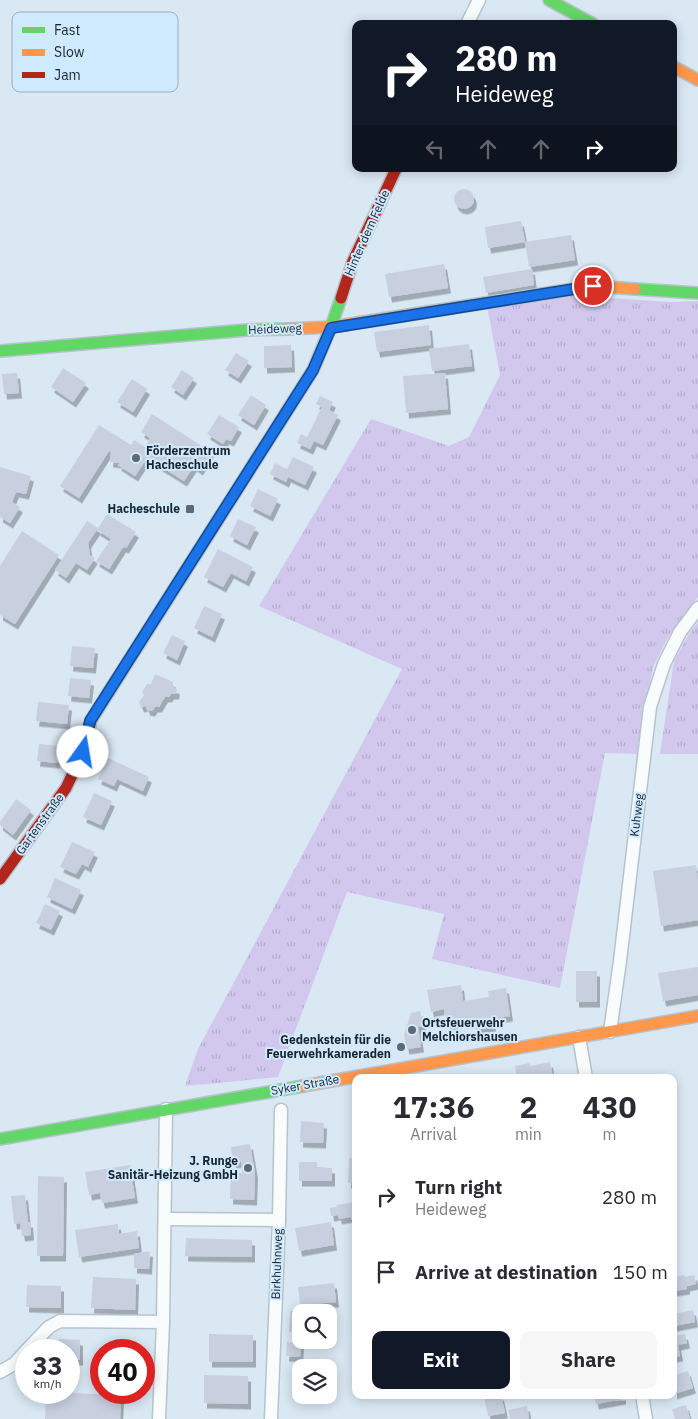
<!DOCTYPE html>
<html lang="en">
<head>
<meta charset="utf-8">
<style>
	:root { --surface:#fff; --page:#f7f7f7; --text:#2b2b33; --muted:#7c7c81; --accent:#111827 }
	body { margin:0; font-family:"IBM Plex Sans",sans-serif; background:var(--page); color:var(--text); height:100vh; display:flex; flex-direction:column; font-size:19px; white-space:nowrap }
	* { box-sizing:border-box; margin:0 }
	p { font-size:16px; color:var(--muted) }
	.icon { flex:none; width:28px; height:28px; fill:none; stroke:currentColor; stroke-width:2; stroke-linecap:round; stroke-linejoin:round }
	.map { position:relative; flex:1; overflow:hidden }
	.side { position:absolute; left:352px; top:1074px; width:325px; height:325px; display:flex; flex-direction:column; background:var(--surface); border-radius:10px; box-shadow:0 2px 12px #0003 }
	.side>* { flex:none }
	.hud { position:absolute; left:352px; top:20px; width:325px; height:152px; border-radius:10px; box-shadow:0 2px 12px #0003; background:#111827; color:#fff; overflow:hidden }
	.buttons { position:absolute; left:292px; top:1304px; display:grid; gap:10px }
	.buttons a { display:grid; place-items:center; width:45px; height:45px; border-radius:10px; background:var(--surface); box-shadow:0 2px 12px #0003; font-size:25px }
	.speed { position:absolute; left:15px; top:1339px; display:flex; gap:10px; font-size:25px; font-weight:700; text-align:center }
	.speed>* { display:grid; place-content:center; width:65px; height:65px; border-radius:50%; background:var(--surface); box-shadow:0 2px 12px #0003; line-height:1 }
	.speed small { font-size:12px; font-weight:400 }
	.speed .limit { border:8px solid #d22; background:#fff; color:#111 }
	.pin { position:absolute; display:grid; place-items:center; width:42px; height:42px; color:#fff; margin:-21px; border:2px solid #fff; border-radius:50%; box-shadow:0 1px 5px #0007 }
	.me { position:absolute; width:55px; margin:-28px; rotate:13deg; stroke-linejoin:round; filter:drop-shadow(0 0 4px #0008) }
	.turn { display:flex; align-items:center; gap:18px; height:105px; padding:0 20px; font-size:22px }
	.turn .icon { width:65px; height:65px; stroke-width:2.5 }
	.turn b { display:block; font-size:35px; line-height:42px }
	.lanes { display:flex; align-items:center; height:48px; padding:0 20px; background:#0003; justify-content:center; gap:25px; direction:ltr }
	.lanes .off { opacity:.35 }
	.eta { display:flex; justify-content:space-evenly; align-items:center; height:85px; text-align:center }
	.eta b { font-size:30px; font-weight:700; line-height:35px }
	.action { display:flex; gap:10px; margin-top:auto; padding:10px 20px }
	.action a { flex:1; height:58px; border-radius:10px; background:var(--accent); color:#fff; font-size:20px; font-weight:700; line-height:58px; text-align:center }
	.action a+a { background:var(--page); color:var(--text) }
	ul { padding:0; list-style:none }
	li { display:flex; align-items:center; gap:15px; height:75px; padding:0 20px }
	li div { flex:1 }
	li b { display:block; font-size:19px }
	li em { font-style:normal }
	.map>svg:first-child { display:block }
	.grass { fill:url(#grass-tufts) }
	.building { fill:#c8d0df; filter:url(#shadow) }
	.lines { fill:none; stroke-linecap:round; stroke-linejoin:round }
	.street-casing { stroke:#b7c3cc; stroke-width:15 }
	.fast-casing { stroke:#b7c3cc; stroke-width:14 }
	.slow-casing { stroke:#b7c3cc; stroke-width:14 }
	.jam-casing { stroke:#b7c3cc; stroke-width:14 }
	.street { stroke:#f9fcfd; stroke-width:12 }
	.fast { stroke:#63d668; stroke-width:11 }
	.slow { stroke:#ff974d; stroke-width:11 }
	.jam { stroke:#b3261e; stroke-width:11 }
	.route-casing { stroke:#114b97; stroke-width:12 }
	.route { stroke:#1a73e8; stroke-width:9 }
	.poi-dot { fill:#5e6973; stroke:#cfe9fe; stroke-width:2 }
	.labels { text-anchor:middle; stroke-width:4; stroke-linejoin:round; paint-order:stroke }
	.street-label { font-size:12px; fill:#1b252d; stroke:#cfe9fe }
	.poi-label { font-size:12px; font-weight:bold; fill:#1b252d; stroke:#cfe9fe; text-anchor:end }
	.key { fill:#cfe9fe; stroke:#99aebf; stroke-width:1 }
	.key-label { font-size:14px; fill:#1b252d }
</style>
</head>
<body>
<div class="map">
<svg width="698" height="1419" viewBox="0 0 698 1419">
	<defs>
		<pattern id="grass-tufts" width="24" height="20" patternUnits="userSpaceOnUse" patternTransform="scale(1.25)"><rect width="24" height="20" fill="#d2c8ee"/><path d="M3 7l-1-3M5 7V3M7 7l1-3M15 17l-1-3M17 17v-4M19 17l1-3" fill="none" stroke="#b4accc"/></pattern>
		<filter id="shadow"><feDropShadow dx="3" dy="5.5" stdDeviation="0" flood-color="#0004"/></filter>
	</defs>
	<rect width="100%" height="100%" fill="#dae8f4"/>
	<!-- grass -->
	<g class="grass">
		<path d="M564 295 672 302 698 301V597L668 637 653 667 637 754 605 753 560 988 432 959 444 914 347 892 278 1077 185 1086 198 1049 402 669 259 606 371 419 449 446 469 437 500 375 487 306Z"/>
		<path d="M698 622V754H660L674 661 689 634Z"/>
	</g>
	<!-- building -->
	<g class="building">
		<circle cx="464" cy="199" r="10"/>
		<path d="M521 221 525 242 488 248 485 227Z"/>
		<path d="M571 235 575 260 529 267 525 242Z"/>
		<path d="M444 264 448 288 389 297 385 274Z"/>
		<path d="M532 269 534 285 486 293 483 277Z"/>
		<path d="M429 325 431 345 377 352 374 332Z"/>
		<path d="M469 344 472 366 432 371 429 349Z"/>
		<path d="M291 345 292 367 264 368V346Z"/>
		<path d="M236 353 249 361 238 378 225 370Z"/>
		<path d="M63 368 86 383 73 402 51 387Z"/>
		<path d="M182 370 194 378 183 395 171 387Z"/>
		<path d="M17 373 19 393 4 394 2 374Z"/>
		<path d="M445 373 448 409 406 413 403 376Z"/>
		<path d="M132 379 147 389 133 412 117 402Z"/>
		<path d="M251 395 266 405 254 425 238 415Z"/>
		<path d="M320 396 333 402 329 410 338 415 323 445 314 441 310 449 297 443 301 434 307 437 322 407 316 404Z"/>
		<path d="M152 414 211 452 200 470 194 466 184 481 147 458 135 476 118 465 120 463 110 462 111 452 109 451 79 498 60 486 99 425 131 445 134 440 145 447 150 438 141 432Z"/>
		<path d="M219 415 239 427 231 441 226 439 223 444 207 434Z"/>
		<path d="M293 457 314 467 305 485 288 477 286 482 270 474 275 463 287 469Z"/>
		<path d="M0 467 31 476 26 494 16 492 12 502 20 507 10 523 0 517Z"/>
		<path d="M258 489 278 499 270 516 250 506Z"/>
		<path d="M107 514 136 532 126 548 123 547 109 569 96 561 111 539 97 530Z"/>
		<path d="M238 519 256 527 247 545 230 536Z"/>
		<path d="M87 521 98 528 88 543 90 555 95 558 87 570 76 563 66 578 55 570Z"/>
		<path d="M22 531 59 555 15 624 0 615V566Z"/>
		<path d="M218 549 253 567 246 581 231 573 223 587 204 577Z"/>
		<path d="M204 606 222 614 212 637 194 628Z"/>
		<path d="M172 635 185 641 177 660 163 653Z"/>
		<path d="M72 646 95 648 93 668 70 666Z"/>
		<path d="M155 674 173 682V687L177 689 176 694H171L169 697H165L159 707H155L152 711 147 710 146 706 141 707 139 702 144 695 142 692 147 684H151Z"/>
		<path d="M70 678 91 680 89 698 68 696Z"/>
		<path d="M38 702 69 705 67 724 36 721Z"/>
		<path d="M39 744 59 746 57 763 37 761Z"/>
		<path d="M108 758 149 777 143 791 117 779 114 786 98 779Z"/>
		<path d="M94 793 112 801 101 825 83 817Z"/>
		<path d="M16 799 31 810 13 835 0 825V822Z"/>
		<path d="M72 842 95 852 88 867 82 864 76 874 60 867Z"/>
		<path d="M696 865 698 881V920L661 926 653 871Z"/>
		<path d="M55 878 81 890 72 909 47 897Z"/>
		<path d="M45 904 60 911 51 930 36 923Z"/>
		<path d="M698 967V995L663 1001 658 973Z"/>
		<rect x="576" y="971" width="21" height="31"/>
		<path d="M461 985 463 1001 489 997 488 991 506 988 510 1016 492 1019 493 1026 474 1029 473 1021 446 1025 444 1009 431 1012 427 990Z"/>
		<path d="M420 1011 423 1026 418 1027 421 1047 406 1049 404 1034 411 1013Z"/>
		<path d="M550 1062 553 1078H517L515 1066 529 1063 530 1066Z"/>
		<path d="M301 1121 324 1123 323 1143 300 1142Z"/>
		<path d="M250 1144 255 1173 254 1200 230 1199 231 1172 242 1173 241 1162 233 1163 231 1147Z"/>
		<path d="M349 1158H356V1183H348Z"/>
		<path d="M299 1162H317V1167L332 1168V1181H299Z"/>
		<path d="M130 1165 135 1198 102 1203 100 1193 89 1195 85 1172Z"/>
		<path d="M38 1176 64 1177 63 1256H37Z"/>
		<path d="M25 1195 28 1222H30L31 1235 22 1236 20 1223 14 1224 11 1196Z"/>
		<path d="M356 1202V1219L351 1220V1217L339 1219 338 1215 331 1216 330 1208 337 1207 336 1205Z"/>
		<path d="M331 1222 334 1245 299 1251 295 1228Z"/>
		<path d="M118 1224 119 1234 137 1231 139 1248 79 1257 75 1230Z"/>
		<path d="M186 1238 252 1240V1257L185 1256Z"/>
		<path d="M150 1251 149 1269 134 1268V1254Z"/>
		<path d="M684 1275 685 1277 694 1275 696 1284 687 1286V1289L674 1291V1277Z"/>
		<path d="M93 1277 136 1279 135 1310 91 1308Z"/>
		<path d="M334 1283 336 1302 314 1304 315 1312H301V1333L289 1332 290 1311H301L298 1287Z"/>
		<path d="M27 1285 61 1286V1308L26 1307Z"/>
		<path d="M693 1310 695 1322 674 1326V1314Z"/>
		<path d="M209 1334 253 1335V1362H209Z"/>
		<path d="M685 1334 687 1343 678 1345 680 1356 674 1357V1336Z"/>
		<path d="M59 1339 80 1340V1360H69V1350H52V1343H59Z"/>
		<path d="M287 1342 301 1343 300 1357 286 1356Z"/>
		<path d="M688 1371 693 1388 674 1394V1375Z"/>
		<path d="M204 1375 248 1376V1404L204 1403Z"/>
		<path d="M46 1392 121 1395 120 1419H45Z"/>
		<path d="M484 1395H501L505 1413 488 1416Z"/>
		<path d="M594 1395H623V1399L596 1404Z"/>
		<path d="M686 1405 690 1419H675L672 1409Z"/>
		<path d="M527 1406 529 1419H510L508 1410Z"/>
	</g>
	<g class="lines">
		<defs>
			<g id="street">
				<path d="M467 24 479 0"/>
				<path d="M610 1032 620 961 650 707 664 664 680 632 698 608"/>
				<path d="M579 1037 586 1078"/>
				<path d="M166 1219 279 1220"/>
				<path d="M27 1350 49 1327 60 1321 163 1322"/>
				<path d="M0 1372 14 1364 26 1351"/>
				<path d="M642 1395 646 1419"/>
				<path d="M159 1419 163 1322 166 1109"/>
				<path d="M271 1419 279 1220 281 1110"/>
			</g>
			<g id="fast">
				<path d="M549 0 593 24"/>
				<path d="M635 289 698 293"/>
				<path d="M0 351 247 330 287 329"/>
				<path d="M91 720 313 370 331 327 341 298"/>
				<path d="M0 1139 303 1086"/>
			</g>
			<g id="slow">
				<path d="M674 67 698 80"/>
				<path d="M287 329 331 327 593 286 635 289"/>
				<path d="M303 1086 698 1016"/>
			</g>
			<g id="jam">
				<path d="M341 298 353 261 396 169"/>
				<path d="M0 879 66 788 83 752 91 720"/>
			</g>
		</defs>
		<!-- street casing -->
		<use href="#street" class="street-casing"/>
		<!-- fast casing -->
		<use href="#fast" class="fast-casing"/>
		<!-- slow casing -->
		<use href="#slow" class="slow-casing"/>
		<!-- jam casing -->
		<use href="#jam" class="jam-casing"/>
		<!-- street -->
		<use href="#street" class="street"/>
		<!-- fast -->
		<use href="#fast" class="fast"/>
		<!-- slow -->
		<use href="#slow" class="slow"/>
		<!-- jam -->
		<use href="#jam" class="jam"/>
	</g>
	<g class="lines">
		<defs>
			<path id="route" d="M83 752 90 721 313 370 331 328 593 286"/>
		</defs>
		<!-- route casing -->
		<use href="#route" class="route-casing"/>
		<!-- route -->
		<use href="#route" class="route"/>
	</g>
	<!-- markers -->
	<g class="poi-dot">
		<circle cx="136" cy="458" r="5"/>
		<rect x="185" y="504" width="10" height="10" rx="2.5"/>
		<circle cx="412" cy="1030" r="5"/>
		<circle cx="401" cy="1047" r="5"/>
		<circle cx="248" cy="1168" r="5"/>
	</g>
	<g class="labels">
		<!-- street labels -->
		<g class="street-label">
			<text transform="translate(367 233) rotate(-66)" y="4">Hinter dem Felde</text>
			<text transform="translate(275 329) rotate(-2)" y="4">Heideweg</text>
			<text transform="translate(637 815) rotate(-83)" y="4">Kuhweg</text>
			<text transform="translate(40 824) rotate(-54)" y="4">Gartenstraße</text>
			<text transform="translate(305 1085) rotate(-10)" y="4">Syker Straße</text>
			<text transform="translate(277 1264) rotate(-88)" y="4">Birkhuhnweg</text>
		</g>
		<!-- poi labels -->
		<g class="poi-label">
			<text x="146" y="455" text-anchor="start">Förderzentrum<tspan x="146" dy="14">Hacheschule</tspan></text>
			<text x="180" y="513">Hacheschule</text>
			<text x="422" y="1027" text-anchor="start">Ortsfeuerwehr<tspan x="422" dy="14">Melchiorshausen</tspan></text>
			<text x="391" y="1044">Gedenkstein für die<tspan x="391" dy="14">Feuerwehrkameraden</tspan></text>
			<text x="238" y="1165">J. Runge<tspan x="238" dy="14">Sanitär-Heizung GmbH</tspan></text>
		</g>
	</g>
	<!-- legend -->
	<rect x="12" y="12" width="166" height="80" rx="8" class="key"/>
	<rect x="22" y="27" width="23" height="6" fill="#63d668"/>
	<rect x="22" y="49" width="23" height="7" fill="#ff974d"/>
	<rect x="22" y="72" width="23" height="6" fill="#b3261e"/>
	<g class="key-label">
		<text x="54" y="35">Fast</text>
		<text x="54" y="57">Slow</text>
		<text x="54" y="80">Jam</text>
	</g>
</svg>
<div class="buttons">
<a><svg class="icon" aria-label="search" viewBox="0 0 24 24"><circle cx="10" cy="10" r="6"/><path d="M15 15l6 6"/></svg></a>
<a><svg class="icon" aria-label="layers" viewBox="0 0 24 24"><path d="M12 4l9 5-9 5-9-5zM3 14l9 5 9-5"/></svg></a>
</div>
<div class="speed"><div>33<small>km/h</small></div><div class="limit">40</div></div>
<div class="pin" style="left:593px;top:286px;background:#d93025"><svg class="icon" aria-label="arrive" viewBox="0 0 24 24"><path d="M6 21V4h12l-3 4 3 4H6"/></svg></div>
<svg class="me" style="left:83px;top:752px" viewBox="-20 -20 40 40"><circle r="19" fill="#fff"/><path d="M0-13L10 11 0 6-10 11z" fill="#1a73e8"/></svg>
<div class="hud">
<div class="turn"><svg class="icon" aria-label="right" viewBox="0 0 24 24"><path d="M7 20v-9h11M14 6l5 5-5 5"/></svg><div><b>280 m</b>Heideweg</div></div>
<div class="lanes"><svg class="icon off" aria-label="left" viewBox="0 0 24 24"><path d="M17 20v-9H6M10 6l-5 5 5 5"/></svg><svg class="icon off" aria-label="ahead" viewBox="0 0 24 24"><path d="M12 20V5M6 11l6-6 6 6"/></svg><svg class="icon off" aria-label="ahead" viewBox="0 0 24 24"><path d="M12 20V5M6 11l6-6 6 6"/></svg><svg class="icon" aria-label="right" viewBox="0 0 24 24"><path d="M7 20v-9h11M14 6l5 5-5 5"/></svg></div>
</div>
<section class="side">
<div class="eta">
<div><b>17:36</b><p>Arrival</p></div>
<div><b>2</b><p>min</p></div>
<div><b>430</b><p>m</p></div>
</div>
<ul>
<li><svg class="icon" aria-label="right" viewBox="0 0 24 24"><path d="M7 20v-9h11M14 6l5 5-5 5"/></svg><div><b>Turn right</b><p>Heideweg</p></div><em>280 m</em></li>
<li><svg class="icon" aria-label="arrive" viewBox="0 0 24 24"><path d="M6 21V4h12l-3 4 3 4H6"/></svg><div><b>Arrive at destination</b></div><em>150 m</em></li>
</ul>
<div class="action"><a>Exit</a><a>Share</a></div>
</section>
</div>
</body>
</html>
